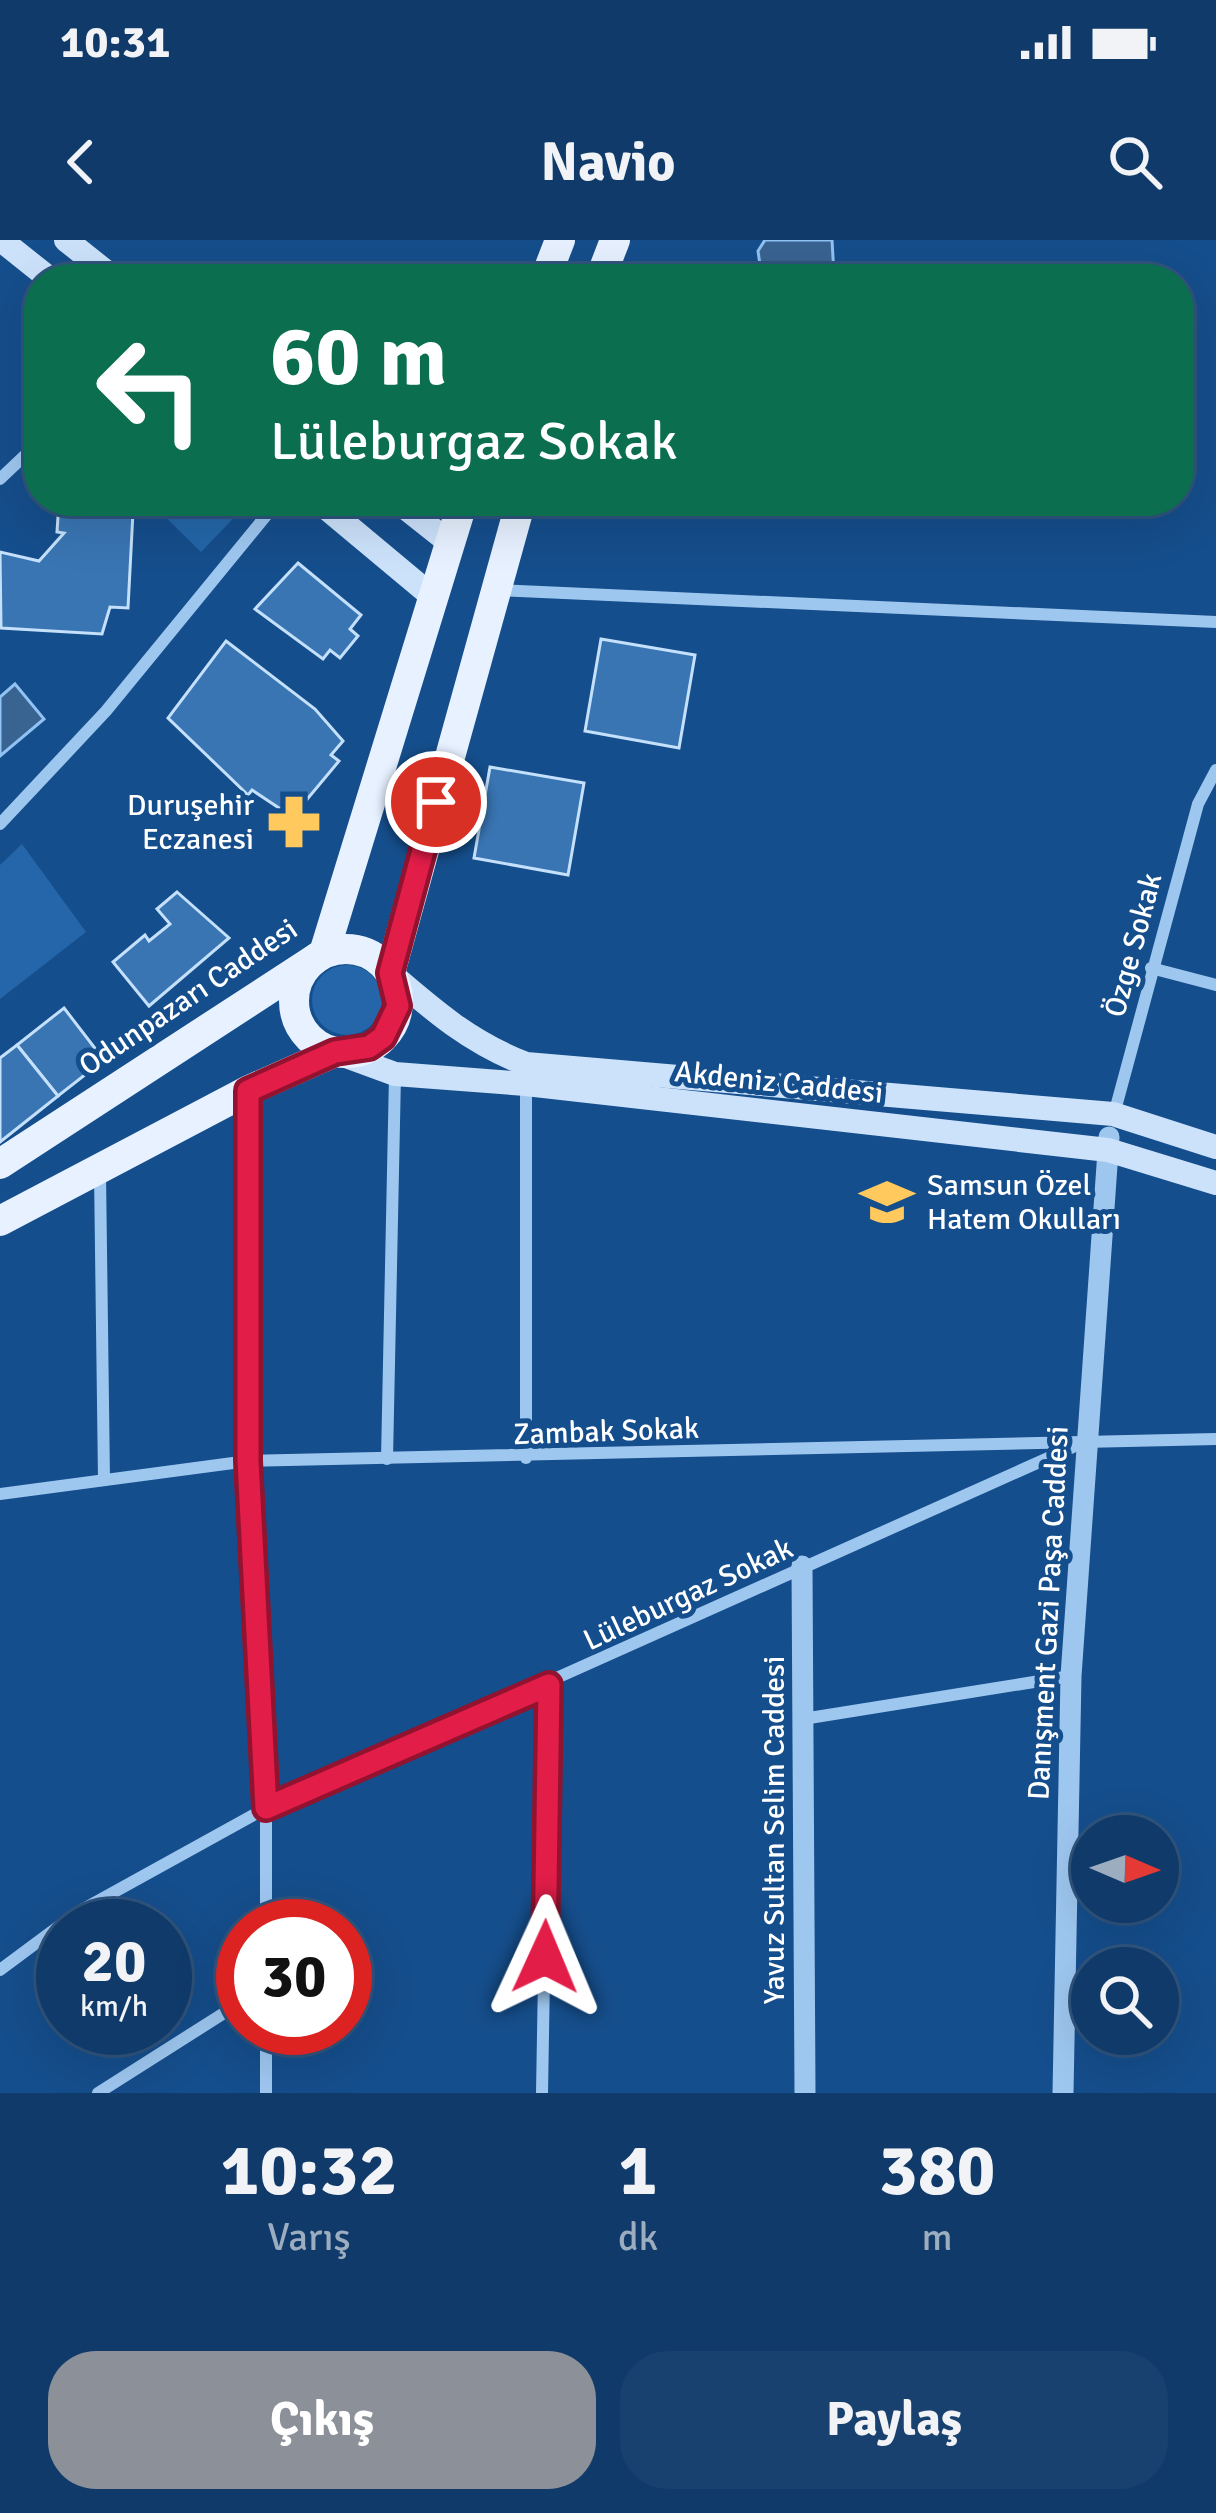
<!DOCTYPE html>
<html lang="tr">
<head>
<meta charset="utf-8">
<style>
	:root { --surface:#103a69; --page:#19416f; --text:#f1f3f6; --muted:#9cadc0; --line:#30547d; --accent:#8c9099 }
	body { margin:0; font-family:Signika,sans-serif; background:var(--page); color:var(--text); height:100vh; display:flex; flex-direction:column; font-size:45px; white-space:nowrap }
	* { box-sizing:border-box; margin:0 }
	p { font-size:39px; color:var(--muted) }
	.icon { flex:none; width:66px; height:66px; fill:none; stroke:currentColor; stroke-width:2; stroke-linecap:round; stroke-linejoin:round }
	.map { position:relative; height:1853px; overflow:hidden }
	.side { display:flex; flex-direction:column; background:var(--surface); flex:1 }
	.side>* { flex:none }
	.banner { position:absolute; left:24px; top:24px; width:1170px; height:252px; border-radius:48px; box-shadow:0 12px 48px #0002,0 0 0 3px var(--line); background:#0b6e4f; color:#fff; overflow:hidden }
	.needle { width:78px; rotate:92deg }
	.controls { position:absolute; left:1071px; top:1575px; display:grid; gap:24px }
	.controls a { display:grid; place-items:center; width:108px; height:108px; border-radius:50%; background:var(--surface); box-shadow:0 12px 48px #0002,0 0 0 3px var(--line); font-size:60px }
	.speed { position:absolute; left:36px; top:1659px; display:flex; gap:24px; font-size:60px; font-weight:700; text-align:center }
	.speed>* { display:grid; place-content:center; width:156px; height:156px; border-radius:50%; background:var(--surface); box-shadow:0 12px 48px #0002,0 0 0 3px var(--line); line-height:1 }
	.speed small { font-size:30px; font-weight:400 }
	.speed .limit { border:18px solid #d22; background:#fff; color:#111 }
	.pin { position:absolute; display:grid; place-items:center; width:102px; height:102px; color:#fff; margin:-51px; border:6px solid #fff; border-radius:50%; box-shadow:0 3px 12px #0007 }
	.me { position:absolute; width:132px; margin:-66px; rotate:1deg; stroke-linejoin:round; filter:drop-shadow(0 0 9px #0008) }
	.turn { display:flex; align-items:center; gap:42px; height:252px; padding:0 48px; font-size:54px }
	.turn .icon { width:156px; height:156px; stroke-width:2.5 }
	.turn b { display:block; font-size:84px; line-height:102px }
	.eta { display:flex; justify-content:space-evenly; align-items:center; height:204px; text-align:center }
	.eta b { font-size:72px; font-weight:700; line-height:84px }
	.primary-button { display:flex; gap:24px; margin-top:auto; padding:24px 48px }
	.primary-button a { flex:1; height:138px; border-radius:48px; background:var(--accent); color:#fff; font-size:48px; font-weight:700; line-height:138px; text-align:center }
	.primary-button a+a { background:var(--page); color:var(--text) }
	.status { display:flex; justify-content:space-between; align-items:center; height:84px; padding:0 60px; background:var(--surface); direction:ltr }
	.status svg { height:33px; fill:currentColor }
	header { display:flex; justify-content:space-between; align-items:center; height:156px; padding:0 48px; background:var(--surface); font-size:54px; font-weight:700 }
	.map>svg:first-child { display:block }
	.green { fill:#2466a9 }
	.water { fill:#396391; stroke:#90c2f3; stroke-width:3 }
	.building { fill:#3975b3; stroke:#c4e0fb; stroke-width:3 }
	.lines { fill:none; stroke-linecap:round; stroke-linejoin:round }
	.minor { stroke:#9ec7f0; stroke-width:12 }
	.tertiary { stroke:#9ec7f0; stroke-width:21 }
	.secondary { stroke:#cce2fb; stroke-width:24 }
	.primary { stroke:#e7f1ff; stroke-width:30 }
	.route-casing { stroke:#92132f; stroke-width:30 }
	.route { stroke:#e11d48; stroke-width:21 }
	.labels { text-anchor:middle; stroke-width:10; stroke-linejoin:round; paint-order:stroke }
	.poi-label { font-size:30px; fill:#fff; stroke:#154e8c; text-anchor:end }
	.street-label { font-size:30px; fill:#fff; stroke:#154e8c }
</style>
</head>
<body>
<div class="status"><b>10:31</b><svg viewBox="0 0 49 12"><path d="M0 12V9h3v3zM5 12V6h3v6zM10 12V3h3v9zM15 12V0h3v12zM26 1h20v11H26zM47 4h2v5h-2z"/></svg></div>
<header><svg class="icon" aria-label="back" viewBox="0 0 24 24"><path d="M15 5l-7 7 7 7"/></svg>Navio<svg class="icon" aria-label="search" viewBox="0 0 24 24"><circle cx="10" cy="10" r="6"/><path d="M15 15l6 6"/></svg></header>
<div class="map">
<svg width="1216" height="1853" viewBox="0 0 1216 1853">
	<rect width="100%" height="100%" fill="#154e8c"/>
	<!-- green -->
	<g class="green">
		<path d="M149 261H250L201 312Z"/>
		<path d="M22 604 86 692 0 759V625Z"/>
		<circle cx="347" cy="760" r="35"/>
	</g>
	<!-- water -->
	<g class="water">
		<path d="M765 0H832L834 35 762 39 758 11Z"/>
		<path d="M15 444 44 479 0 516V457Z"/>
	</g>
	<!-- building -->
	<g class="building">
		<path d="M59 261H106L133 272 128 368 110 367 102 394 1 388 0 312 39 321 64 293 57 292Z"/>
		<path d="M298 323 361 375 350 389 358 396 340 418 330 410 323 419 255 369Z"/>
		<path d="M601 399 695 415 679 508 585 491Z"/>
		<path d="M226 401 315 469 343 501 331 515 339 521 304 563 296 557 285 572 252 550 248 555 168 478Z"/>
		<path d="M490 527 584 543 568 635 474 618Z"/>
		<path d="M177 652 229 698 149 766 113 722 145 695 149 701 170 684 157 669Z"/>
		<path d="M64 768 104 820 58 856 17 805Z"/>
		<path d="M17 805 58 856 0 902V818Z"/>
	</g>
	<g class="lines">
		<!-- minor -->
		<g class="minor">
			<path d="M0 239 39 202"/>
			<path d="M495 350 1216 382"/>
			<path d="M0 584 106 471 278 261"/>
			<path d="M1151 728 1216 745"/>
			<path d="M247 854 248 1221 266 1568V1686"/>
			<path d="M1113 878 1198 564 1216 530"/>
			<path d="M100 933 104 1240"/>
			<path d="M526 1218V845"/>
			<path d="M387 1219 395 835"/>
			<path d="M0 1254 248 1221 1216 1199"/>
			<path d="M803 1479 1071 1436"/>
			<path d="M0 1730 78 1672 266 1568 1075 1206"/>
			<path d="M266 1788V1853"/>
			<path d="M98 1853 243 1761"/>
			<path d="M542 1853 549 1445"/>
		</g>
		<!-- tertiary -->
		<g class="tertiary">
			<path d="M802 1326 805 1853"/>
			<path d="M1063 1853 1071 1436 1109 897"/>
		</g>
		<!-- secondary -->
		<g class="secondary">
			<path d="M1 0 50 39"/>
			<path d="M66 0 115 39"/>
			<path d="M318 261 433 357"/>
			<path d="M397 261 450 303"/>
			<path d="M390 733C434 771 471 803 526 824L1113 874 1216 907"/>
			<path d="M335 812 395 834 526 844 1108 910 1216 943"/>
		</g>
		<!-- primary -->
		<g class="primary">
			<path d="M545 39 560 0"/>
			<path d="M600 39 615 0"/>
			<circle cx="346" cy="761" r="52"/>
			<path d="M390 733 521 261"/>
			<path d="M0 924 324 713 463 261"/>
			<path d="M0 981 247 851 335 812"/>
		</g>
	</g>
	<g class="lines">
		<defs>
			<path id="route" d="M436 562 390 733 398 766 383 797 369 807 335 812 248 851V1221L266 1568 549 1445 545 1717"/>
		</defs>
		<!-- route casing -->
		<use href="#route" class="route-casing"/>
		<!-- route -->
		<use href="#route" class="route"/>
	</g>
	<!-- icons -->
	<defs>
		<symbol id="pharmacy-bare" viewBox="-9 -9 18 18"><path d="M-2-6h4v4h4v4h-4v4h-4v-4h-4v-4h4Z" fill="#ffc95d" stroke="#154e8c" stroke-width="2.5" paint-order="stroke"/></symbol>
		<symbol id="school-bare" viewBox="-9 -9 18 18"><path d="M0-5L7-2L0 1L-7-2ZM-4 1L0 2.5L4 1V4Q0 6-4 4Z" fill="#ffc95d" stroke="#154e8c" stroke-width="2.5" paint-order="stroke"/></symbol>
	</defs>
	<g fill-rule="evenodd">
		<use href="#pharmacy-bare" x="256" y="544" width="76" height="76"/>
		<use href="#school-bare" x="849" y="924" width="76" height="76"/>
	</g>
	<g class="labels">
		<!-- poi labels -->
		<g class="poi-label">
			<text x="254" y="575">Duruşehir<tspan x="254" dy="34">Eczanesi</tspan></text>
			<text x="927" y="955" text-anchor="start">Samsun Özel<tspan x="927" dy="34">Hatem Okulları</tspan></text>
		</g>
		<!-- street labels -->
		<g class="street-label">
			<text transform="translate(1133 705) rotate(-75)" y="10">Özge Sokak</text>
			<text transform="translate(188 757) rotate(-34)" y="10">Odunpazarı Caddesi</text>
			<text transform="translate(779 842) rotate(6)" y="10">Akdeniz Caddesi</text>
			<text transform="translate(606 1191) rotate(-2)" y="10">Zambak Sokak</text>
			<text transform="translate(688 1354) rotate(-25)" y="10">Lüleburgaz Sokak</text>
			<text transform="translate(1048 1373) rotate(-87)" y="10">Danışment Gazi Paşa Caddesi</text>
			<text transform="translate(774 1590) rotate(-90)" y="10">Yavuz Sultan Selim Caddesi</text>
		</g>
	</g>
</svg>
<div class="controls">
<a><svg class="needle" viewBox="-14 -14 28 28"><path d="M0-13l5 13h-10z" fill="#e53935"/><path d="M0 13l5-13h-10z" fill="#9cadc0"/></svg></a>
<a><svg class="icon" aria-label="search" viewBox="0 0 24 24"><circle cx="10" cy="10" r="6"/><path d="M15 15l6 6"/></svg></a>
</div>
<div class="speed"><div>20<small>km/h</small></div><div class="limit">30</div></div>
<div class="pin" style="left:436px;top:562px;background:#d93025"><svg class="icon" aria-label="arrive" viewBox="0 0 24 24"><path d="M6 21V4h12l-3 4 3 4H6"/></svg></div>
<svg class="me" style="left:545px;top:1717px" viewBox="-20 -20 40 40"><path d="M0-17L14 15 0 8-14 15z" fill="#e11d48" stroke="#fff" stroke-width="4"/></svg>
<div class="banner">
<div class="turn"><svg class="icon" aria-label="left" viewBox="0 0 24 24"><path d="M17 20v-9H6M10 6l-5 5 5 5"/></svg><div><b>60 m</b>Lüleburgaz Sokak</div></div>
</div>
</div>
<section class="side">
<div class="eta">
<div><b>10:32</b><p>Varış</p></div>
<div><b>1</b><p>dk</p></div>
<div><b>380</b><p>m</p></div>
</div>
<div class="primary-button"><a>Çıkış</a><a>Paylaş</a></div>
</section>
</body>
</html>
